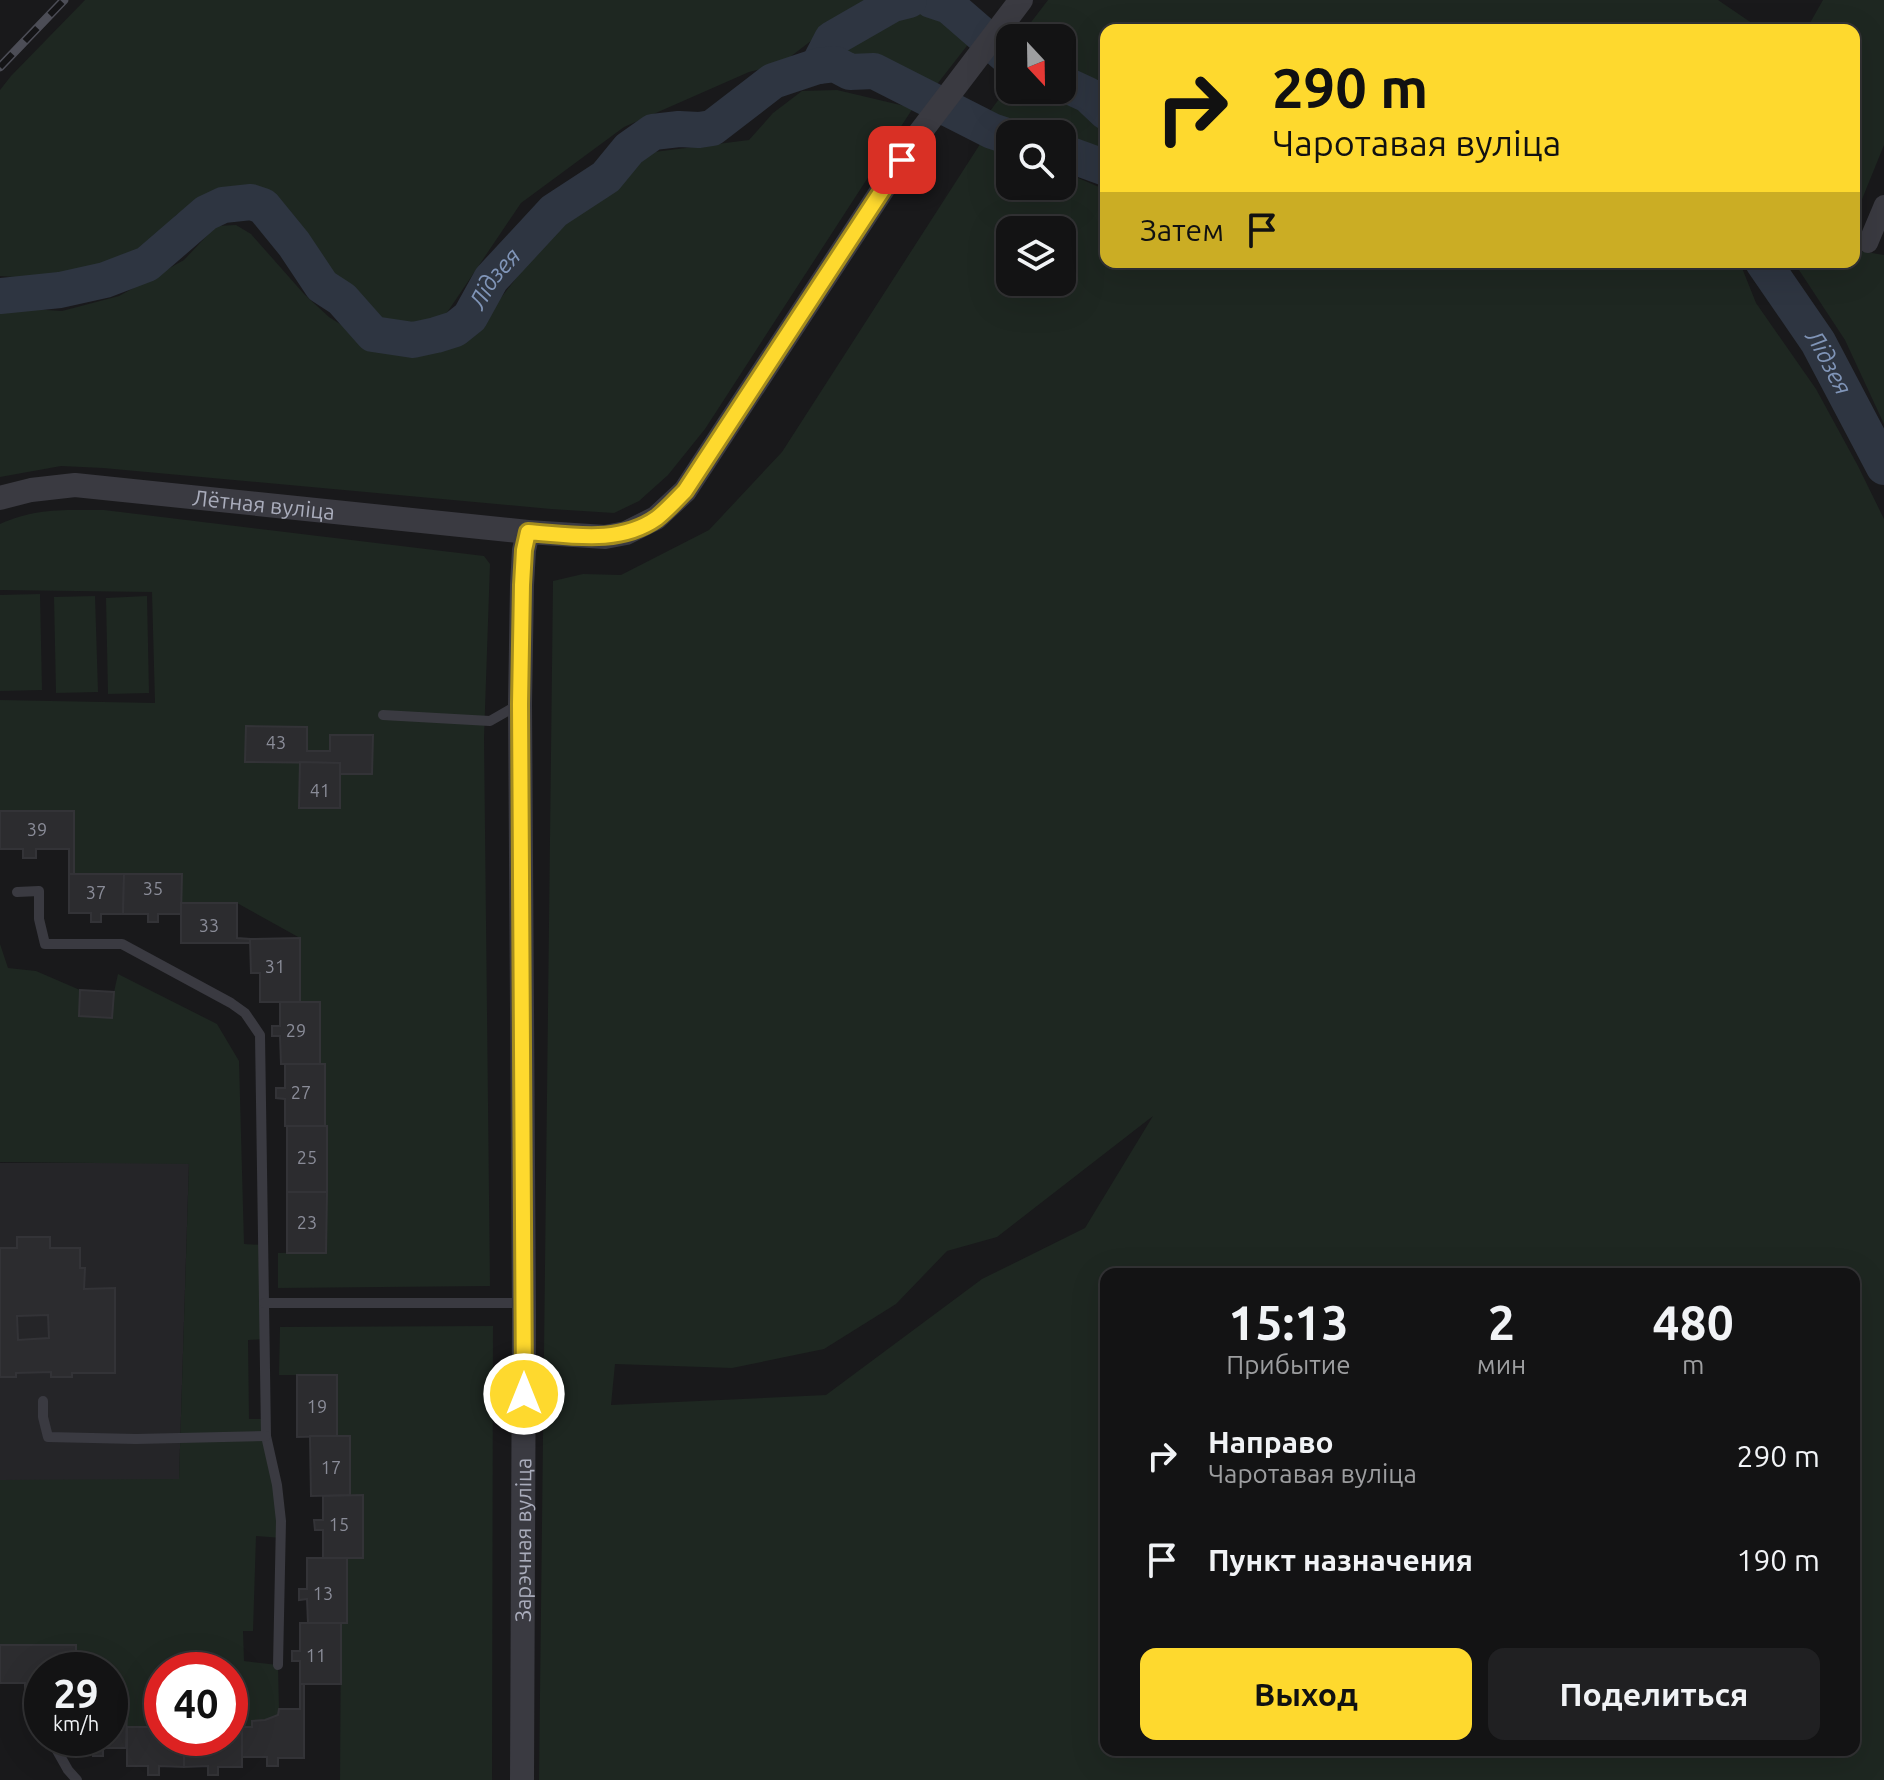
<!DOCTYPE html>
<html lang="ru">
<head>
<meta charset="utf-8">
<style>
	:root { --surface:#131314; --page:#202022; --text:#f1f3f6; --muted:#9d9ea0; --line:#323234; --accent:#fed92e }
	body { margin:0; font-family:Ubuntu,sans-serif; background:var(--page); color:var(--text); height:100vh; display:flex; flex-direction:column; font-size:30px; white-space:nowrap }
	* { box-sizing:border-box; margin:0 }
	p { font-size:26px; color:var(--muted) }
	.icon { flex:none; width:44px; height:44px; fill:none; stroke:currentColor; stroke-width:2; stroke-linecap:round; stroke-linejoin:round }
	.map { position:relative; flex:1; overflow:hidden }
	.sheet { position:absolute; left:1100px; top:1268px; width:760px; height:488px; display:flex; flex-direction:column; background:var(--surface); border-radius:16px; box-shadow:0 8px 32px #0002,0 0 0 2px var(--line) }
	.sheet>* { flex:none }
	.banner { position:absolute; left:1100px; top:24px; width:760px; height:244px; border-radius:16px; box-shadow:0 8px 32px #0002,0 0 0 2px var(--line); background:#fed92e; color:#111; overflow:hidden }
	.needle { width:52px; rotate:158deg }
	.buttons { position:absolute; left:996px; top:24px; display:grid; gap:16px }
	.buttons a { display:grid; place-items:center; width:80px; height:80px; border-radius:16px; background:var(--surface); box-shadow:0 8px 32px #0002,0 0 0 2px var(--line); font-size:40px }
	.speed { position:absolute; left:24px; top:1652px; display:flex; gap:16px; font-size:40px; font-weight:700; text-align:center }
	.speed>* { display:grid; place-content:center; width:104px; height:104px; border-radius:50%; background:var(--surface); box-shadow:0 8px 32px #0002,0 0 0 2px var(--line); line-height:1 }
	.speed small { font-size:20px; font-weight:400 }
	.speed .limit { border:12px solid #d22; background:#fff; color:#111 }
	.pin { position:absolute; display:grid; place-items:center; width:68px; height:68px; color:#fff; margin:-34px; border-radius:16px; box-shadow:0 4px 12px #0006 }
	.me { position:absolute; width:88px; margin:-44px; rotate:0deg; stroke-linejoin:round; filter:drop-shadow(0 0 6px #0008) }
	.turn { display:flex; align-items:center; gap:28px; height:168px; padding:0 40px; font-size:36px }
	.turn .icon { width:104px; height:104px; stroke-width:2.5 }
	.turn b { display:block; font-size:56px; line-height:68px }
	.then { display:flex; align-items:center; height:76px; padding:0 40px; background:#0003; gap:16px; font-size:30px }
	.eta { display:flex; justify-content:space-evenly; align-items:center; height:136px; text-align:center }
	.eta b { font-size:48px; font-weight:600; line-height:56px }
	.action { display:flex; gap:16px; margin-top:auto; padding:16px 40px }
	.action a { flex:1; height:92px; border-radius:16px; background:var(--accent); color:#111; font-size:32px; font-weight:600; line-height:92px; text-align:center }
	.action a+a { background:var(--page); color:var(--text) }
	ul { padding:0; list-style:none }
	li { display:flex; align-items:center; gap:24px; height:104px; padding:0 40px }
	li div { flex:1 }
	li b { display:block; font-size:30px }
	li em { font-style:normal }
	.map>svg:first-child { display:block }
	.built { fill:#252528 }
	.green { fill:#1e2721; fill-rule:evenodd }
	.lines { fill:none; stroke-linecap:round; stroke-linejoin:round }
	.river { stroke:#2e3541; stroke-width:36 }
	.building { fill:#2c2c2f; stroke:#333337; stroke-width:2; fill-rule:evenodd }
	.service { stroke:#3a3a41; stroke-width:10 }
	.minor { stroke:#3a3a41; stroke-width:20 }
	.tertiary { stroke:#3a3a41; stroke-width:24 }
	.rail-casing { stroke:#4c4d56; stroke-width:9 }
	.rail { stroke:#141416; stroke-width:6; stroke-dasharray:18; stroke-linecap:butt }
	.route-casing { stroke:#a58d1e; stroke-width:20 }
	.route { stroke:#fed92e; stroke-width:14 }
	.labels { text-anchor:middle; stroke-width:8; stroke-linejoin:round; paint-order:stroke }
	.number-label { font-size:18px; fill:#8a8c98 }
	.street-label { font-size:22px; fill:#aaadbc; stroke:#141416 }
	.water-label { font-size:24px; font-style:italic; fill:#8095b8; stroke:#141416 }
</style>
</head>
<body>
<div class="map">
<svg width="1884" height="1780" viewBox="0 0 1884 1780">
	<rect width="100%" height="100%" fill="#19191b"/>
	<!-- built -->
	<path class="built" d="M0 1163H189L179 1480H0Z"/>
	<!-- green -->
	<g class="green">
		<path d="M85 0H880L816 37 781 64 749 72 624 127 521 203 440 323 400 328 381 321 346 297 303 240 260 198 204 200 176 215 158 237 108 268 58 280 0 276V90L11 76Z"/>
		<path d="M1048 0H1718L1762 30H1106V97L1100 88 1062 70V38H1019Z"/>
		<path d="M1823 0H1884V145L1854 219V30H1806Z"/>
		<path d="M923 2 946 13 973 38 931 92 874 67H852L836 61H826L837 43 896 10Z"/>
		<path d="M1010 84V90H1046L1081 110 1106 133V162L1062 146V134H1029L985 118Z"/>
		<path d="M837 90 913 108 705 429 668 475 639 501 614 513 551 509 103 468 61 466 0 477V307L62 311 119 296 184 260 216 226 236 225 251 234 304 294 329 317 368 342 399 352 450 346 483 321 551 233 654 152 749 140 773 113 802 91Z"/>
		<path d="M984 138 1010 149V186H1062V171L1106 190V262H1735L1740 263 1756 303 1816 389 1858 466 1884 519V1780H539L553 581 583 574 621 575 709 530 782 452ZM1010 230H1062V282H1010ZM1153 1116 1085 1228 982 1279 826 1395 611 1405 615 1364 732 1368 824 1349 896 1304 947 1251 997 1237ZM1854 1274V1750H1106V1274Z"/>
		<path d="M1854 250 1884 255V424L1845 340 1799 270 1791 262H1854Z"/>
		<path d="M78 510H104L484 556 490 564 484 738 490 1286 278 1288V1253L326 1252 327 1127 325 1126V1064H320V1002H300V938L237 903H181V874H74V811H0V700L155 703 152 592 0 590V524C27 512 49 510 78 510Z"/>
		<path d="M40 594 42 690 0 691V595Z"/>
		<path d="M95 596 98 692 56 693 54 597Z"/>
		<path d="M147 596 149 693 108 694 106 598Z"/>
		<path d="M0 944 8 968 36 971 80 990 79 1016 112 1018 114 992 118 974 217 1024 239 1061 244 1244 263 1245 264 1339 248 1340 249 1419H266L282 1538 256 1536 253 1631H243L244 1661 278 1665 279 1709 278 1715 252 1727H230V1670H162V1727H127L126 1708H110V1670H76V1645H0V1480L179 1479 189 1164 0 1162Z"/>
		<path d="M493 1326 492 1780H340L341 1623 347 1622V1558L362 1495H350V1437L337 1436V1375H279L280 1327Z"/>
	</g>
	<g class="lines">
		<!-- river -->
		<g class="river">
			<path d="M931 0 949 6 1010 59"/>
			<path d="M818 66 832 39 893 4 909 0"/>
			<path d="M1062 83 1088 95 1106 112"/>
			<path d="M1062 152 1106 168"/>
			<path id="s1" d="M1763 262 1818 342 1884 467"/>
			<path id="s2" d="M0 296 60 290 105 280 147 264 206 213 223 205 251 202 263 206 294 244 322 286 342 299 373 334 413 340 436 335 455 329 470 317 491 279 554 211 606 177 629 149 653 132 679 129 699 130 712 128 773 81 818 66 835 64 850 72 874 71 992 131 1010 137"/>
		</g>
	</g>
	<!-- building -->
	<g class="building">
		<path d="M246 726 307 727V751H330V735H373L372 774H340V763L245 762Z"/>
		<path d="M300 762 340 763V808H299Z"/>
		<path d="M0 811H74V874H69V849H36V858H23V849H0Z"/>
		<path d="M69 874H124L123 914H101V922H91V913H69Z"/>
		<path d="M124 874H182L181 914H158V922H148V914H123Z"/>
		<path d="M181 903H237V938L250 939 251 943H181Z"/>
		<path d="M300 938V1002H260V973H251L250 939Z"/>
		<path d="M80 990 114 992 112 1018 79 1016Z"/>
		<path d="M280 1002H320V1064H281L280 1036H272V1026H280Z"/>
		<path d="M285 1064H325V1126H285V1099L276 1098V1088H285Z"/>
		<rect x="287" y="1126" width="40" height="66"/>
		<path d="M287 1192H327L326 1253H287Z"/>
		<path d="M17 1237H50V1248H80V1268H85L84 1289 115 1288V1373H72V1377H51V1372L16 1373V1377H0V1248H17ZM48 1315 49 1338 18 1340 17 1316Z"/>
		<path d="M297 1375H337V1436L297 1437Z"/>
		<path d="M310 1436H350V1495L311 1496Z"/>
		<path d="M363 1495V1558H323V1530H315L314 1520H323V1496Z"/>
		<path d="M307 1558H347V1623H308L307 1599 299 1600V1589H307Z"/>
		<path d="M300 1623H341V1684H300V1661H292V1651H300Z"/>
		<path d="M0 1645H76V1670H42V1683H38L39 1693H25V1683H0Z"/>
		<path d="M300 1684H304V1758H278V1766H267V1757H241L242 1727H252V1721L265 1720 278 1715 279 1709H300Z"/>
		<path d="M110 1708H127L126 1748H103V1756H93V1747L71 1748V1738H110Z"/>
		<path d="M127 1727H162V1738H184V1767L159 1766V1775H148V1766H127Z"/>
		<path d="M230 1727H242V1767H218V1775H208V1766L184 1767V1738H230Z"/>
	</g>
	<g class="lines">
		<!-- service -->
		<g class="service">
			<path d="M383 715 490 721 518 705"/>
			<path d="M17 892 39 891V919L45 944H122L231 1003 245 1013 260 1035 266 1436 277 1485 281 1521 278 1665"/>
			<path d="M264 1303H522"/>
			<path d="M43 1401V1417L48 1437 136 1439 266 1436"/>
			<path d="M34 1709 42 1724"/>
			<path d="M50 1738 68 1770 77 1780"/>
		</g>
		<!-- minor -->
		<path class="minor" d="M1868 243 1884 205"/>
		<!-- tertiary -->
		<g class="tertiary">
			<path id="s3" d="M0 498 31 490 75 485 528 532 605 537 626 533 656 518 685 491 919 134 1021 0"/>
			<path id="s4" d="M522 1780 524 1316 520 704 522 585 524 550 528 532"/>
		</g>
		<defs>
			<path id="rail" d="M0 67 64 0"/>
		</defs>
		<!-- rail casing -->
		<use href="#rail" class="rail-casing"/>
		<!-- rail -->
		<use href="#rail" class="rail"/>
	</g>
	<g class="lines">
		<defs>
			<path id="route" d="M524 1394 520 704 522 585 524 550 528 532C571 535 619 545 657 518 667 510 676 500 685 491L902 160"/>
		</defs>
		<!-- route casing -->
		<use href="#route" class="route-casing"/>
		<!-- route -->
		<use href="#route" class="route"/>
	</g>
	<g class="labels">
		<!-- number labels -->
		<g class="number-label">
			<text x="276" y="749">43</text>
			<text x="320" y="797">41</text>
			<text x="37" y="836">39</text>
			<text x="153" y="895">35</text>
			<text x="96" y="899">37</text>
			<text x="209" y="932">33</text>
			<text x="275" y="973">31</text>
			<text x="296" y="1037">29</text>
			<text x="301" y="1099">27</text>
			<text x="307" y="1164">25</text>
			<text x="307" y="1229">23</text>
			<text x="317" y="1413">19</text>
			<text x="331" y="1474">17</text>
			<text x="339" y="1531">15</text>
			<text x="323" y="1600">13</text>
			<text x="316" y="1662">11</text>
		</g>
		<!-- street labels -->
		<g class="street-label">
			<text dy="8" stroke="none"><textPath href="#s3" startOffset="266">Лётная вуліца</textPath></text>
			<text dy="8" stroke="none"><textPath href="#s4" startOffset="240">Зарэчная вуліца</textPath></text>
		</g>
		<!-- water labels -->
		<g class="water-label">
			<text dy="8" stroke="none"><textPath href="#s2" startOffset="608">Лідзея</textPath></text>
			<text dy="8" stroke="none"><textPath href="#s1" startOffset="120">Лідзея</textPath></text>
		</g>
	</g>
</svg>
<div class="buttons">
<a><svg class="needle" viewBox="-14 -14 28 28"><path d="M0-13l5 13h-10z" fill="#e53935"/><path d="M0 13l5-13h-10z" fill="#9d9ea0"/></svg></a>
<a><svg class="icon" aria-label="search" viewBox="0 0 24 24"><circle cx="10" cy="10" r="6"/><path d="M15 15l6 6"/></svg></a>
<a><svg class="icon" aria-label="layers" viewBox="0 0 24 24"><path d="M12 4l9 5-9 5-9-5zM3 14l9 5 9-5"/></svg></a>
</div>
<div class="speed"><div>29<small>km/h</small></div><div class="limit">40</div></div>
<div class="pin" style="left:902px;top:160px;background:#d93025"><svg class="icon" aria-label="arrive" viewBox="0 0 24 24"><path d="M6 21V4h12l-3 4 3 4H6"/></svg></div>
<svg class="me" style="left:524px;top:1394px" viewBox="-20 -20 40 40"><circle r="17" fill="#fed92e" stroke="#fff" stroke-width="3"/><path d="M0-11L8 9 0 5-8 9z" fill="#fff"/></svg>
<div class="banner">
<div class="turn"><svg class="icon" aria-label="right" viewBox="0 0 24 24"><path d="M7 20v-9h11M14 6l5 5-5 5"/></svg><div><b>290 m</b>Чаротавая вуліца</div></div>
<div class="then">Затем<svg class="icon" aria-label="arrive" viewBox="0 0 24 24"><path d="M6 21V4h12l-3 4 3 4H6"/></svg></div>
</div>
<section class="sheet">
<div class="eta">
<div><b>15:13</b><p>Прибытие</p></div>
<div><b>2</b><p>мин</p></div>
<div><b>480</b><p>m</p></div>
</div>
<ul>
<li><svg class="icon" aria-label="right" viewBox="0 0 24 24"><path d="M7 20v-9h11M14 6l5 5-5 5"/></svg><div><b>Направо</b><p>Чаротавая вуліца</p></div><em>290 m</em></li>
<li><svg class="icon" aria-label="arrive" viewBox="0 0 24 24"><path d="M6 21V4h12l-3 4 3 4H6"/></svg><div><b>Пункт назначения</b></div><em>190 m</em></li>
</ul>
<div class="action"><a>Выход</a><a>Поделиться</a></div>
</section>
</div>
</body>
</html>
